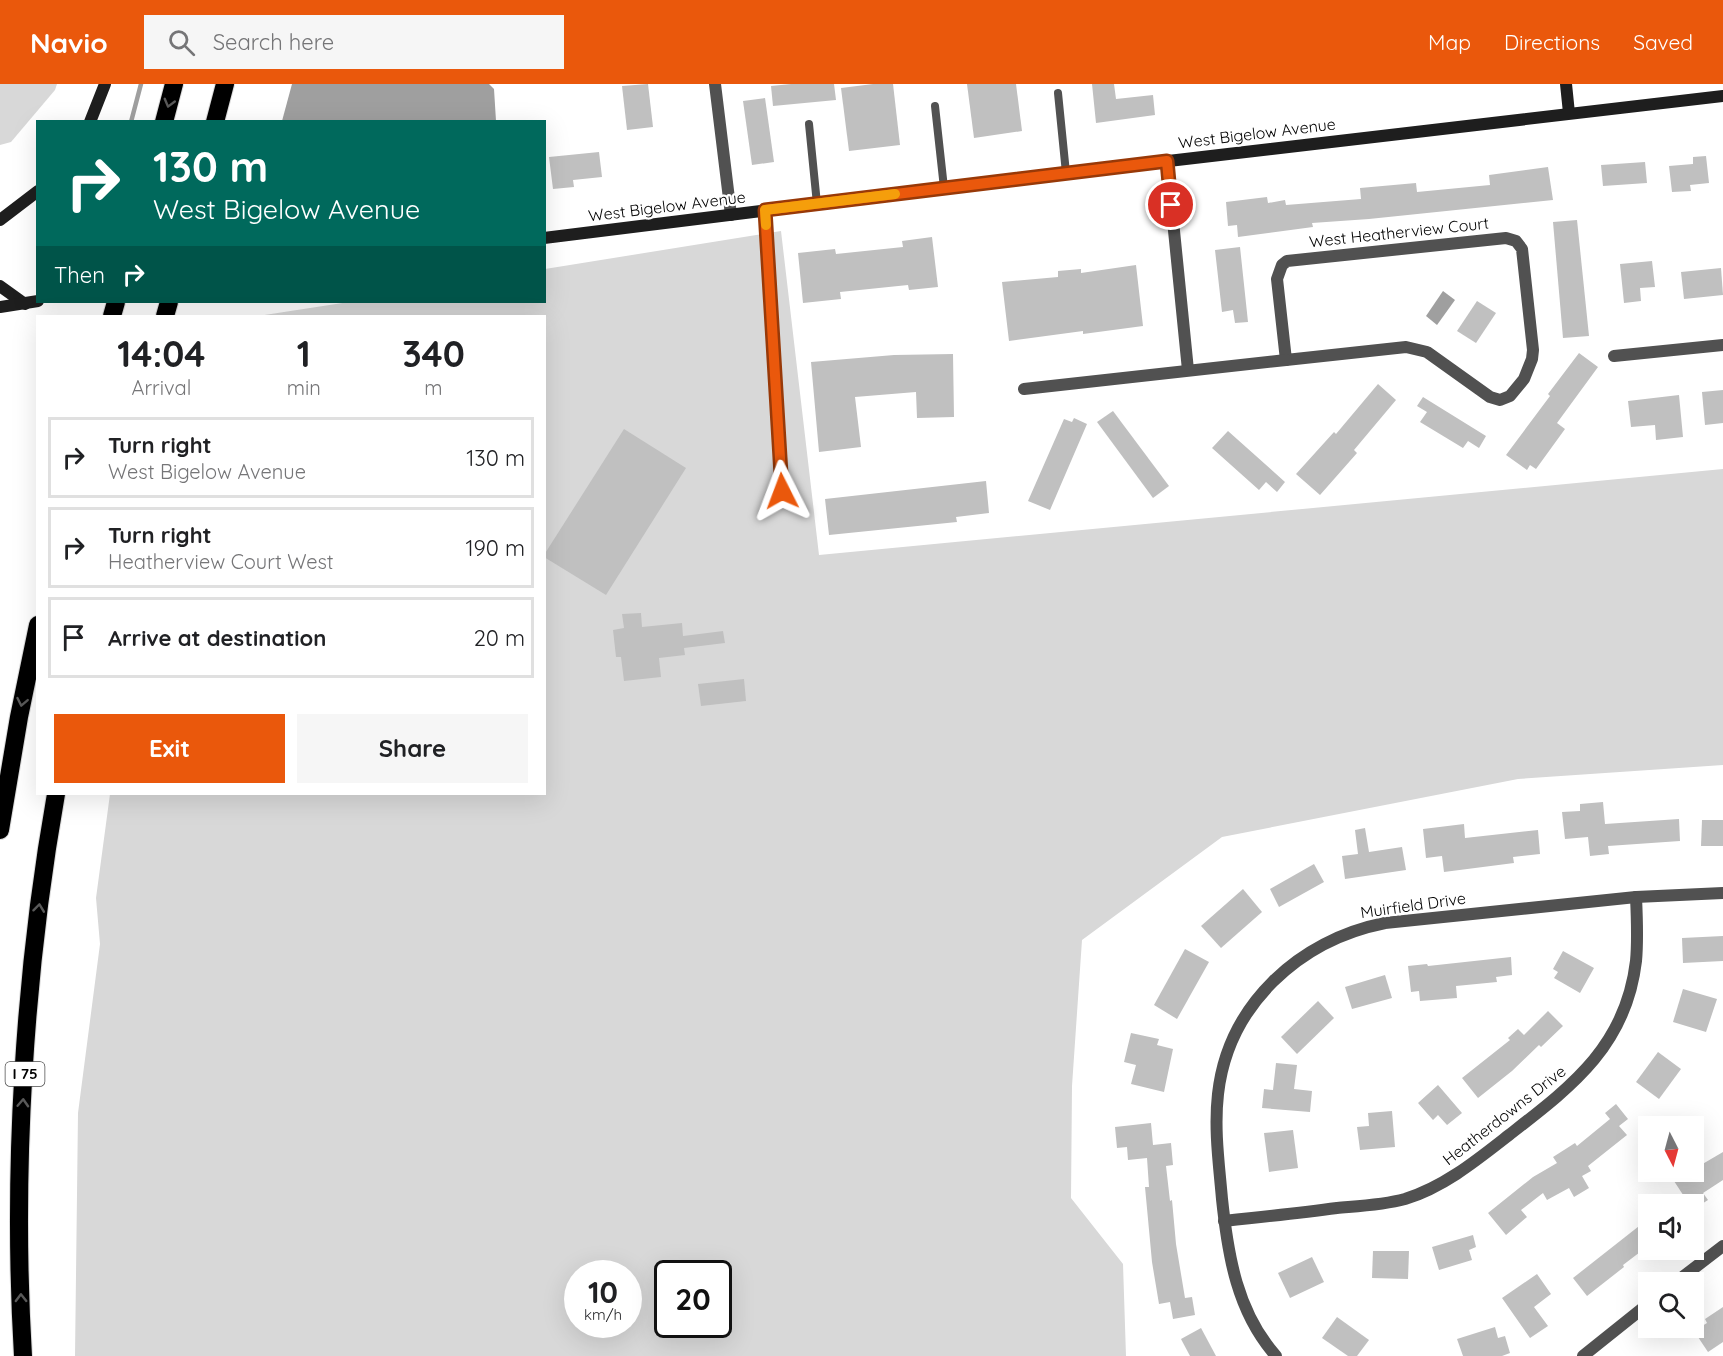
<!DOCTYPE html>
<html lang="en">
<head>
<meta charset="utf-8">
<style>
	:root { --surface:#fff; --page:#f6f6f6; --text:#202124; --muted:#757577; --line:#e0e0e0; --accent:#ea580c }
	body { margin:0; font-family:Quicksand,sans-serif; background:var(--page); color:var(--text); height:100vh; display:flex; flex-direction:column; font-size:22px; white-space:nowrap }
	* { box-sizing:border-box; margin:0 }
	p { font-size:20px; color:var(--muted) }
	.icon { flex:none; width:33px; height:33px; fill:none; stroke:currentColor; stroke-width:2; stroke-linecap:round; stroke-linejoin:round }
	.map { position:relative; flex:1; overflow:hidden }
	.drawer { position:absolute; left:36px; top:231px; width:510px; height:480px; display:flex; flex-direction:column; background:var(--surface); border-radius:0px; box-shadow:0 6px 24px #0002 }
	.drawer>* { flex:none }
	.banner { position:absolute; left:36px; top:36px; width:510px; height:183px; border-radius:0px; box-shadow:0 6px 24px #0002; background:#00695c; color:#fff; overflow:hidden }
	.needle { width:39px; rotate:174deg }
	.buttons { position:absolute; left:1638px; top:1032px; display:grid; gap:12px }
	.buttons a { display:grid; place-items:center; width:66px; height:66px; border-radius:0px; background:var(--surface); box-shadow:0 6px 24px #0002; font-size:30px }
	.speed { position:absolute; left:564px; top:1176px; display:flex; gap:12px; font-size:30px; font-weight:700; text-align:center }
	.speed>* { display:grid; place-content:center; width:78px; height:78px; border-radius:50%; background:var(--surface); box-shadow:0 6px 24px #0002; line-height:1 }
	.speed small { font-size:15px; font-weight:400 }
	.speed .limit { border:3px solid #111; border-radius:9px; background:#fff; color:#111 }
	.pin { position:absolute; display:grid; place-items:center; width:51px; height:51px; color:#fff; margin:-26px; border:3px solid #fff; border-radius:50%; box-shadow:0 2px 6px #0007 }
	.me { position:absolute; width:66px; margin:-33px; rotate:357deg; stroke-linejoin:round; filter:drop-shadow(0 0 4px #0008) }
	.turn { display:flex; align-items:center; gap:21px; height:126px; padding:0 18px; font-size:27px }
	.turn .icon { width:78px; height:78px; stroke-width:2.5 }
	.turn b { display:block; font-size:42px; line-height:51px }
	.then { display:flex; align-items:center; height:57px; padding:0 18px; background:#0003; gap:12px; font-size:22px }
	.eta { display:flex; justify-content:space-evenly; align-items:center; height:102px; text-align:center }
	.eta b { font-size:36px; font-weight:800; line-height:42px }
	.primary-button { display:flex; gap:12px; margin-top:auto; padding:12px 18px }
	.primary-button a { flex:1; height:69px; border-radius:0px; background:var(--accent); color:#fff; font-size:24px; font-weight:800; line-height:69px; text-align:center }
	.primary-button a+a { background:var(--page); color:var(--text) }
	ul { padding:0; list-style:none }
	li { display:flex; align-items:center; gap:18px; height:81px; margin:0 12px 9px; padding:0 6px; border:3px solid var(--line); border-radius:0px }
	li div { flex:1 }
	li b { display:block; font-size:22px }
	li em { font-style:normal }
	header { display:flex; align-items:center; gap:36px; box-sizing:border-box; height:84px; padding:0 30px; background:var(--accent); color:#fff }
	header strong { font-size:28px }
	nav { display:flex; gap:33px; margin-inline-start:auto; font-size:21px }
	.search { width:420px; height:54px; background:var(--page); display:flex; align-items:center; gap:15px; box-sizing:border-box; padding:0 21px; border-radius:0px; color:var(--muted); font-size:22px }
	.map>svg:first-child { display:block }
	.green { fill:#d8d8d8; fill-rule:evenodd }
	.water { fill:#9f9f9f }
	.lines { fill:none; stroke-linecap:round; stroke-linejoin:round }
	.stream { stroke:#9f9f9f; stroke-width:4.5 }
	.building { fill:#c0c0c0 }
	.highway-casing { stroke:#dbdbdb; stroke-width:20 }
	.lane { stroke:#515151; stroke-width:8 }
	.street { stroke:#515151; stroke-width:12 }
	.secondary { stroke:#1e1e1e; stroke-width:12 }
	.highway { stroke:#000; stroke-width:18 }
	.oneway { stroke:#595959 }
	.route-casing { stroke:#983908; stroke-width:15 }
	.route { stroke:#ea580c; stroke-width:10 }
	.slow { stroke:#f59e0b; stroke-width:10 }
	.labels { text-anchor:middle; stroke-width:4.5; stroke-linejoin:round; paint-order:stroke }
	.shield { fill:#fff; stroke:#4c4c4c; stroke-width:1.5 }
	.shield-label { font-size:15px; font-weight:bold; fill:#000 }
	.street-label { font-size:16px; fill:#000; stroke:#fff }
</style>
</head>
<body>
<header>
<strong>Navio</strong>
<div class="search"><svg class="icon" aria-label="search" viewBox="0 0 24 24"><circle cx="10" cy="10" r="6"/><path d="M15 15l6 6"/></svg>Search here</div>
<nav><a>Map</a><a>Directions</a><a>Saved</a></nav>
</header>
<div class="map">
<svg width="1723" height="1272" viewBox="0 0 1723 1272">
	<rect width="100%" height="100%" fill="#fff"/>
	<!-- green -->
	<g class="green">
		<path d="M0 0H57L55 6 11 58 0 61Z"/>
		<path d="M781 147 819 471 1723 385V681L1518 695 1222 753 1082 856 1072 1002 1071 1114 1123 1180 1126 1272H75L78 1029 100 860 96 814 110 710H544V232H258L349 218H544L545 185ZM578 1190H628V1240H578ZM668 1190H718V1240H668Z"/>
	</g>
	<!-- water -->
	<g class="water">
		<path d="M292 0H489L494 5 496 37H282Z"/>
		<path d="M1443 207 1455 216 1437 241 1426 232Z"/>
	</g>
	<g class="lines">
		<!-- stream -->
		<path class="stream" d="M131 38 141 0"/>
	</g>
	<!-- building -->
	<g class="building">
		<path d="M648 0 653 43 627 46 622 2Z"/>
		<path d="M791 0H834L836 16 773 22 771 2Z"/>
		<path d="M893 0 900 61 849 67 841 4 873 0Z"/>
		<path d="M967 0H1016L1022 47 974 54Z"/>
		<path d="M1092 0H1114L1116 15 1153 11 1155 31 1096 39Z"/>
		<path d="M765 14 774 78 752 81 743 17Z"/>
		<path d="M599 68 602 93 573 96 574 103 553 105 549 73Z"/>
		<path d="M1706 72 1709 99 1690 101 1691 107 1672 108 1669 82 1693 80V73Z"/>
		<path d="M1645 78 1647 99 1603 102 1601 81Z"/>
		<path d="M1548 83 1553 116 1369 135 1312 139 1313 143 1238 153 1237 141 1228 142 1226 118 1267 113 1268 119 1285 116 1286 121 1361 115 1360 104 1416 99 1417 108 1490 101 1489 91Z"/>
		<path d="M1577 136 1589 252 1563 254 1553 138Z"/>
		<path d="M932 153 938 203 909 206 908 201 840 208 841 215 803 219 798 169 835 165 836 170 903 163 902 157Z"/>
		<path d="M1240 163 1248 238 1235 239 1233 226 1222 228 1215 166Z"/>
		<path d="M1652 177 1655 203 1640 204 1641 217 1624 219 1620 180Z"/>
		<path d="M1136 181 1143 242 1083 250V247L1009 257 1002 198 1058 193V187L1081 185V189Z"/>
		<path d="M1721 184 1723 211 1684 215 1681 188Z"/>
		<path d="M1477 217 1496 229 1476 259 1457 247Z"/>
		<path d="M1579 269 1598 283 1557 339 1565 345 1536 385 1530 381 1527 386 1506 371 1550 312 1548 310Z"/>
		<path d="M953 270 954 333 917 334 916 308 855 313 861 363 819 368 811 278 894 271Z"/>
		<path d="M1378 300 1396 316 1354 366 1357 369 1320 411 1296 390 1334 348 1336 350Z"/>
		<path d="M1723 306V339L1705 341 1702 308Z"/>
		<path d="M1679 311 1683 353 1656 356 1655 341 1631 343 1628 317Z"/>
		<path d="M1423 313 1486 352 1479 364 1468 357 1463 364 1420 338 1427 328 1417 322Z"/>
		<path d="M1113 327 1169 402 1153 414 1097 338Z"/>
		<path d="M1074 334 1087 340 1050 426 1028 417 1064 335 1072 338Z"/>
		<path d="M624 345 686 384 606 511 544 473V471Z"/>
		<path d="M1228 347 1285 398 1277 408 1266 398 1259 406 1212 364Z"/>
		<path d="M986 397 989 429 956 433 957 438 829 451 825 415Z"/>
		<path d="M641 529 642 543 682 539 683 552 723 547 725 559 684 564 685 571 659 574 661 593 624 597 621 573H616L613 546 624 544 622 530Z"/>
		<path d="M744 595 746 617 701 622 698 600Z"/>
		<path d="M1603 718 1605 740 1679 735 1680 757 1608 762 1609 770 1590 772 1588 753 1565 755 1562 728 1580 727V720Z"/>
		<path d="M1702 736H1723V762H1701Z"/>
		<path d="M1464 740 1465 754 1538 746 1540 770 1513 773 1514 779 1444 788 1442 772 1426 774 1423 745Z"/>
		<path d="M1365 744 1369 768 1402 763 1406 786 1345 795 1342 772 1358 770 1355 746Z"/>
		<path d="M1314 780 1324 798 1279 823 1270 805Z"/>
		<path d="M1243 805 1262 828 1221 864 1201 842Z"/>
		<path d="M1723 852V877L1683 879 1682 854Z"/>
		<path d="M1185 865 1209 878 1177 935 1154 921Z"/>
		<path d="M1563 867 1594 884 1580 909 1554 894 1558 888 1553 885Z"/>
		<path d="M1511 873 1512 891 1496 893 1497 898 1456 902 1457 914 1420 917 1419 907 1411 908 1408 882 1427 880 1428 882Z"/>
		<path d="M1385 891 1392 914 1352 925 1345 903Z"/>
		<path d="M1683 905 1717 915 1706 948 1673 938Z"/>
		<path d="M1318 917 1334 934 1297 970 1281 953Z"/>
		<path d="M1548 927 1563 942 1541 963 1539 961 1512 987 1478 1014 1462 994 1510 956 1508 954 1518 945 1524 951Z"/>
		<path d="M1131 949 1159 955 1157 961 1173 965 1164 1008 1131 1000 1136 981 1124 978Z"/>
		<path d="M1658 968 1681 985 1659 1015 1636 998Z"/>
		<path d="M1276 979 1297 981 1294 1005 1312 1007 1310 1028 1262 1024 1264 1005 1273 1006Z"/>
		<path d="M1438 1001 1462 1029 1447 1041 1438 1031 1433 1036 1418 1019Z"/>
		<path d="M1616 1020 1628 1035 1619 1042 1627 1051 1588 1082 1591 1087 1582 1092 1589 1104 1574 1113 1569 1104 1547 1116 1543 1109 1521 1126 1527 1133 1506 1151 1488 1129 1533 1093 1557 1079 1553 1073 1575 1059 1577 1062 1610 1035 1605 1029Z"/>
		<path d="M1392 1027 1395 1063 1360 1066 1357 1043 1369 1042 1368 1029Z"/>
		<path d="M1151 1039 1153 1061 1171 1059 1173 1081 1166 1082 1170 1117 1172 1116 1176 1160 1185 1214 1192 1213 1195 1231 1173 1235 1170 1218 1159 1220 1152 1178 1145 1103H1149L1147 1074 1128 1076 1127 1063 1117 1064 1115 1043Z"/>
		<path d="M1293 1046 1298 1084 1269 1088 1264 1049Z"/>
		<path d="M1723 1068V1096L1703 1109 1708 1116 1694 1125V1120H1689L1674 1097 1689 1088H1694V1085Z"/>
		<path d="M1648 1135V1162L1623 1181 1624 1183 1587 1212 1573 1194Z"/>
		<path d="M1473 1151 1476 1163 1469 1166 1472 1176 1439 1186 1432 1163Z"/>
		<path d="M1373 1167H1409L1408 1195 1372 1194Z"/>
		<path d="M1312 1173 1324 1198 1290 1214 1278 1189Z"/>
		<path d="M1537 1190 1551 1210 1534 1223 1548 1242 1530 1254 1502 1214Z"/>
		<path d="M1723 1223V1258L1708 1268 1694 1247 1707 1239 1705 1235Z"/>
		<path d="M1337 1233 1369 1256 1357 1272H1348L1322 1254Z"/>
		<path d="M1495 1243 1498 1254 1505 1252 1510 1269 1502 1272H1463L1457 1255Z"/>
		<path d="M1201 1244 1216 1272H1190L1181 1255Z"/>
	</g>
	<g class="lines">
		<defs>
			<g id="highway">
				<path d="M164 38 174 0"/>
				<path d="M215 38 225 0"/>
				<path d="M112 232 116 218"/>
				<path d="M165 232 169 218"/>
				<path d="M0 746 19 633 38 541"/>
				<path d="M23 1272C12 1089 24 890 56 710"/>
			</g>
		</defs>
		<!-- highway casing -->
		<use href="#highway" class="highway-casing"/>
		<!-- lane -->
		<g class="lane">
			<path d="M1058 9 1066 89"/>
			<path d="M935 22 944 104"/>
			<path d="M809 40 817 120"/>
			<path d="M765 126 781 407"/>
		</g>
		<!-- street -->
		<g class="street">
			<path d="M715 0 731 131"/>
			<path d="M1167 77 1188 286"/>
			<path d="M1506 154 1516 157 1522 165 1533 266 1532 275 1524 295 1510 312 1500 316 1490 313 1427 268 1406 263 1286 276 1277 195 1282 181 1287 177Z"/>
			<path d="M1614 272 1723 261"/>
			<path d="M1024 305 1286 276"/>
			<path d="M1224 1137C1262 1133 1300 1129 1337 1124 1360 1122 1383 1121 1405 1115 1444 1103 1477 1076 1509 1051 1572 1002 1626 962 1636 877 1638 856 1637 834 1636 813"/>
			<path d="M1676 1198 1723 1162"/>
			<path d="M1276 1272C1237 1228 1228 1172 1222 1115 1219 1080 1214 1045 1218 1010 1228 921 1299 856 1385 839L1636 813 1723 809"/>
			<path d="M1583 1272 1648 1220"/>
		</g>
		<!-- secondary -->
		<g class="secondary">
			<path d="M1566 0 1569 29"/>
			<path d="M90 38 105 0"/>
			<path d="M0 136 38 107"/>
			<path d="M544 154 1066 89 1723 12"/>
			<path d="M0 202 25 220"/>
			<path d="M0 223 38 217"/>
		</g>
		<!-- highway -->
		<use href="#highway" class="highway"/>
	</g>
	<!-- one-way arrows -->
	<defs><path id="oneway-chevron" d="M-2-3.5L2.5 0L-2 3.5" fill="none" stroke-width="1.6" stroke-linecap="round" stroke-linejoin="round" transform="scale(1.5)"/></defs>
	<g class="oneway">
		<use href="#oneway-chevron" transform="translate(169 19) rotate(105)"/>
		<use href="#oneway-chevron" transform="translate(22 618) rotate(101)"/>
		<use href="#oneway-chevron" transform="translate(39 824) rotate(-83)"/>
		<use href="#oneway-chevron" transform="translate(23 1019) rotate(-87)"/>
		<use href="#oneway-chevron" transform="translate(21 1214) rotate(-91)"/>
	</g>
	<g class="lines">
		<defs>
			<path id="route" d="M782 407 765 126 1167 77 1171 121"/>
		</defs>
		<!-- route casing -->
		<use href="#route" class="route-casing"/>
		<!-- route -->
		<use href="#route" class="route"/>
		<!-- slow -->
		<path class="slow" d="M766 141 765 126 895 110"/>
	</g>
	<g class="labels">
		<!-- shield labels -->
		<rect class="shield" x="5.5" y="978" width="39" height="24" rx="4.5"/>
		<g class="shield-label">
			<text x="25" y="995">I 75</text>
		</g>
		<!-- street labels -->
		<g class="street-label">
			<text transform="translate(1257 49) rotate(-7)" y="6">West Bigelow Avenue</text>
			<text transform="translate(667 122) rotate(-7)" y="6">West Bigelow Avenue</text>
			<text transform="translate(1399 148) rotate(-6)" y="6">West Heatherview Court</text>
			<text transform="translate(1413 821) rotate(-8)" y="6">Muirfield Drive</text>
			<text transform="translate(1504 1031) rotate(-38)" y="6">Heatherdowns Drive</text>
		</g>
	</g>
</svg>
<div class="buttons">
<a><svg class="needle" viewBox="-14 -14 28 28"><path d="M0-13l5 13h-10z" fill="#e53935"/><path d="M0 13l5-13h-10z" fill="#757577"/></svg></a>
<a><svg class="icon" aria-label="sound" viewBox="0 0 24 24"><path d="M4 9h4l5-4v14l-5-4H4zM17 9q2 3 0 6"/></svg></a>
<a><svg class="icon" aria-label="search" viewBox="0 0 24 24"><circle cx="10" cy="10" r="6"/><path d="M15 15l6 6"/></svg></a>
</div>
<div class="speed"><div>10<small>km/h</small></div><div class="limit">20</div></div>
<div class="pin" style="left:1171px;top:121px;background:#d93025"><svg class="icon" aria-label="arrive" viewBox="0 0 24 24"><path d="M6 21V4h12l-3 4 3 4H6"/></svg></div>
<svg class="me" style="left:782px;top:407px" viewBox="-20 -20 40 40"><path d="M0-17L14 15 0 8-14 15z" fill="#ea580c" stroke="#fff" stroke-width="4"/></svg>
<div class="banner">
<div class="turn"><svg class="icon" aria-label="right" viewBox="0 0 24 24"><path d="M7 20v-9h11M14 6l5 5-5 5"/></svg><div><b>130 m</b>West Bigelow Avenue</div></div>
<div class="then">Then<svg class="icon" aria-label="right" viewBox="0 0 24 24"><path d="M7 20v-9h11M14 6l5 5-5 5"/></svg></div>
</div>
<section class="drawer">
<div class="eta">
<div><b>14:04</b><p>Arrival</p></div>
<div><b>1</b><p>min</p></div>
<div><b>340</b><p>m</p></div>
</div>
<ul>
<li><svg class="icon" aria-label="right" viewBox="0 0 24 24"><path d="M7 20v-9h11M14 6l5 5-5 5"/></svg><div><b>Turn right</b><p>West Bigelow Avenue</p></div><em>130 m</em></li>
<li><svg class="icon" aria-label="right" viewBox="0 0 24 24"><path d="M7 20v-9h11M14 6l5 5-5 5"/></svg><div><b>Turn right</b><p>Heatherview Court West</p></div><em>190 m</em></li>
<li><svg class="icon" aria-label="arrive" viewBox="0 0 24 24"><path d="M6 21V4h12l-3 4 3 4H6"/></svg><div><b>Arrive at destination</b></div><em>20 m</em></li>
</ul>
<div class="primary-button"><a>Exit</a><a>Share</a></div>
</section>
</div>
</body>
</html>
